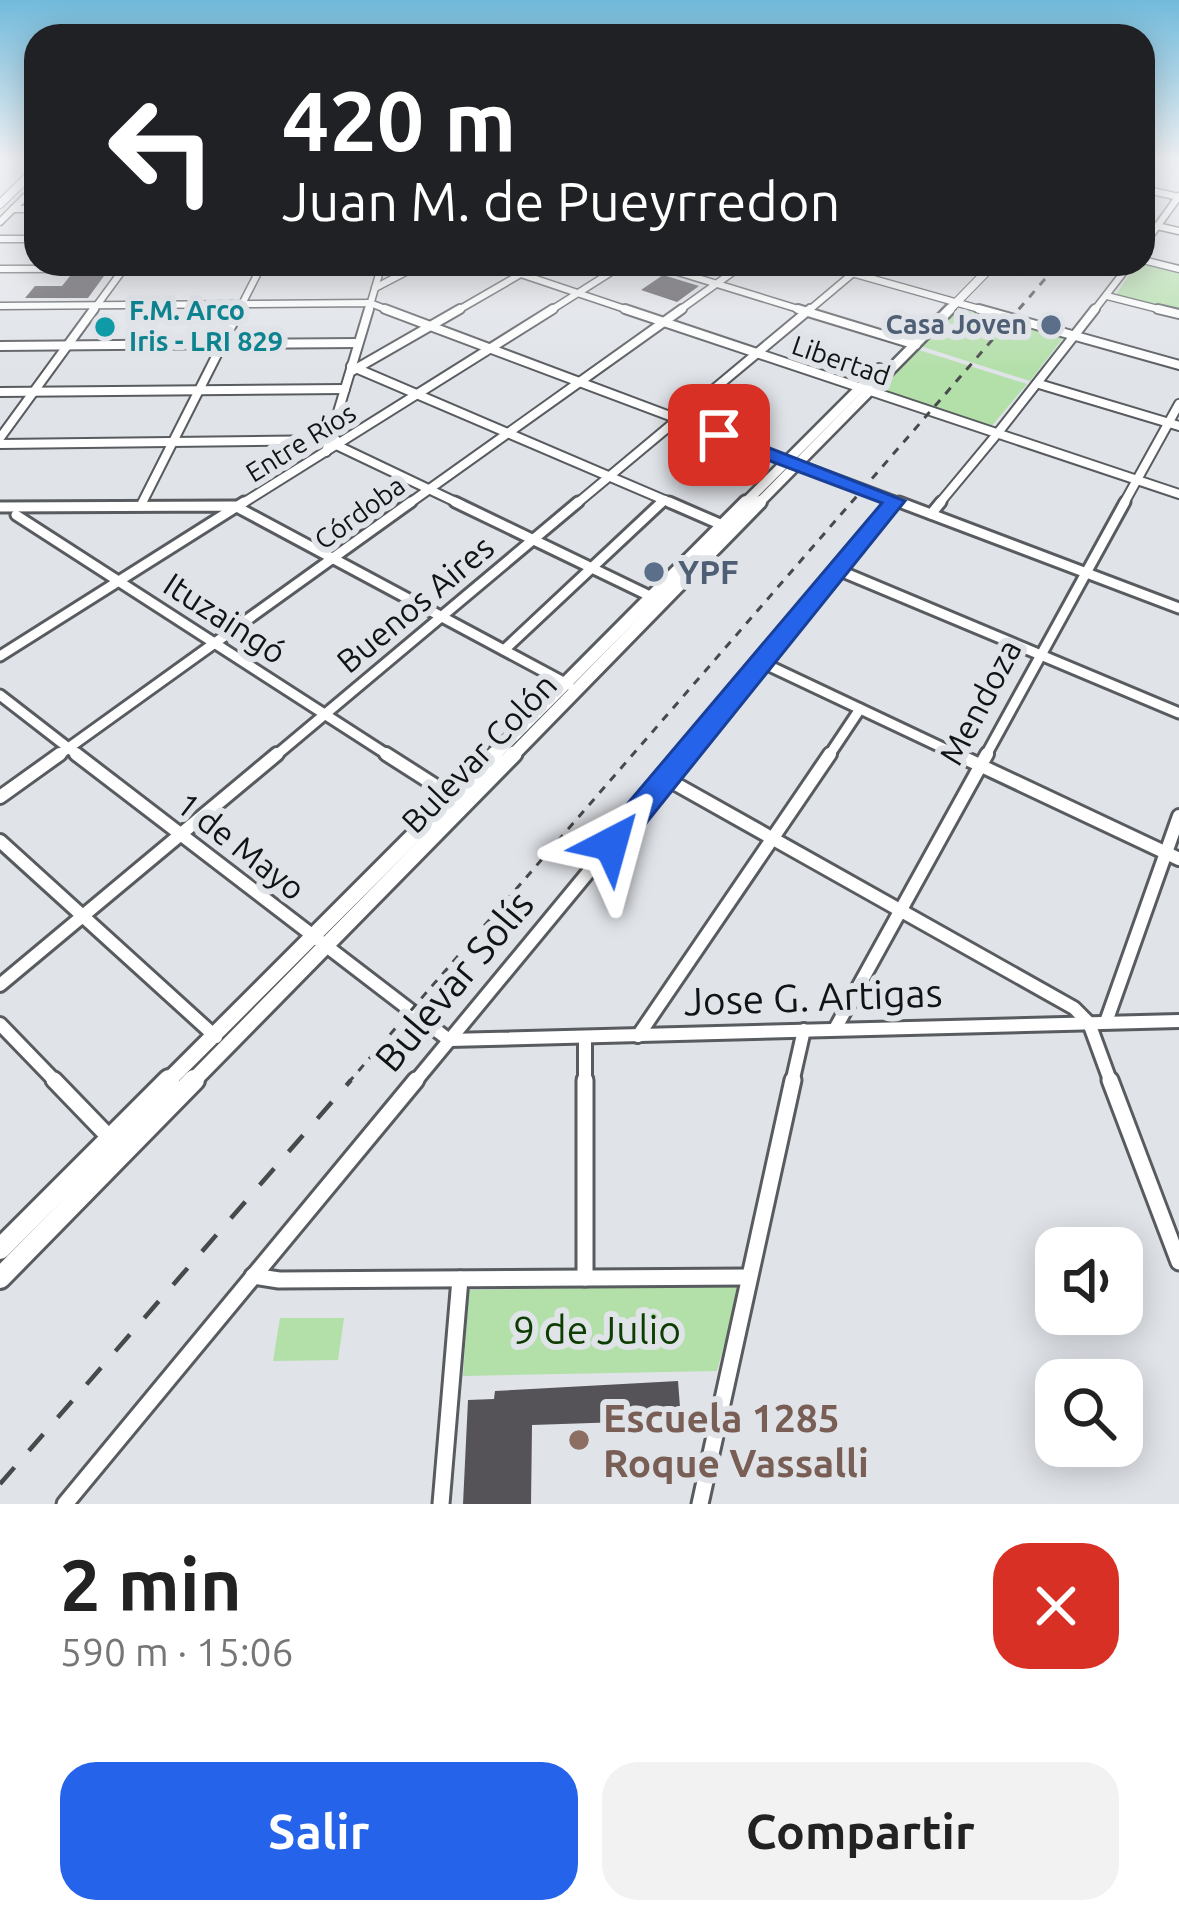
<!DOCTYPE html>
<html lang="es">
<head>
<meta charset="utf-8">
<style>
	:root { --surface:#fff; --page:#f2f2f2; --text:#222; --muted:#767676; --accent:#2563eb }
	body { margin:0; font-family:Ubuntu,sans-serif; background:var(--page); color:var(--text); height:100vh; display:flex; flex-direction:column; font-size:45px; white-space:nowrap }
	* { box-sizing:border-box; margin:0 }
	p { font-size:39px; color:var(--muted) }
	.icon { flex:none; width:66px; height:66px; fill:none; stroke:currentColor; stroke-width:2; stroke-linecap:round; stroke-linejoin:round }
	.map { position:relative; height:1504px; overflow:hidden }
	.details { display:flex; flex-direction:column; background:var(--surface); flex:1 }
	.details>* { flex:none }
	.hud { position:absolute; left:24px; top:24px; width:1131px; height:252px; border-radius:36px; box-shadow:0 6px 30px #0003; background:#202124; color:#fff; overflow:hidden }
	.tools { position:absolute; left:1035px; top:1227px; display:grid; gap:24px }
	.tools a { display:grid; place-items:center; width:108px; height:108px; border-radius:24px; background:var(--surface); box-shadow:0 6px 30px #0003; font-size:60px }
	.pin { position:absolute; display:grid; place-items:center; width:102px; height:102px; color:#fff; margin:-51px; border-radius:24px; box-shadow:0 6px 18px #0006 }
	.me { position:absolute; width:132px; margin:-66px; rotate:39deg; stroke-linejoin:round; filter:drop-shadow(0 0 9px #0008) }
	.turn { display:flex; align-items:center; gap:42px; height:252px; padding:0 60px; font-size:54px }
	.turn .icon { width:156px; height:156px; stroke-width:2.5 }
	.turn b { display:block; font-size:84px; line-height:102px }
	.round { display:grid; place-items:center; flex:none; width:126px; height:126px; border-radius:36px; background:var(--page) }
	.overview { display:flex; align-items:center; justify-content:space-between; height:204px; padding:0 60px }
	h1 { font-size:72px; font-weight:600; line-height:90px }
	.primary-button { display:flex; gap:24px; margin-top:auto; padding:24px 60px }
	.primary-button a { flex:1; height:138px; border-radius:36px; background:var(--accent); color:#fff; font-size:48px; font-weight:600; line-height:138px; text-align:center }
	.primary-button a+a { background:var(--page); color:var(--text) }
	.map>svg:first-child { display:block }
	.green { fill:#b3dfa9 }
	.building { fill:#565358 }
	.lines { fill:none; stroke-linecap:round; stroke-linejoin:round }
	.minor-far4-casing { stroke:#585b5f; stroke-width:9 }
	.minor-far3-casing { stroke:#585b5f; stroke-width:12 }
	.minor-far2-casing { stroke:#585b5f; stroke-width:15 }
	.minor-far1-casing { stroke:#585b5f; stroke-width:18 }
	.minor-casing { stroke:#585b5f; stroke-width:21 }
	.tertiary-far1-casing { stroke:#585b5f; stroke-width:9 }
	.tertiary-casing { stroke:#585b5f; stroke-width:12 }
	.secondary-far4-casing { stroke:#585b5f; stroke-width:10 }
	.secondary-far3-casing { stroke:#585b5f; stroke-width:14 }
	.secondary-far2-casing { stroke:#585b5f; stroke-width:18 }
	.secondary-far1-casing { stroke:#585b5f; stroke-width:21 }
	.secondary-casing { stroke:#585b5f; stroke-width:26 }
	.minor-far4 { stroke:#fff; stroke-width:6 }
	.minor-far3 { stroke:#fff; stroke-width:8 }
	.minor-far2 { stroke:#fff; stroke-width:9 }
	.minor-far1 { stroke:#fff; stroke-width:12 }
	.minor { stroke:#fff; stroke-width:15 }
	.tertiary-far1 { stroke:#fff; stroke-width:6 }
	.tertiary { stroke:#fff; stroke-width:8 }
	.secondary-far4 { stroke:#fff; stroke-width:8 }
	.secondary-far3 { stroke:#fff; stroke-width:9 }
	.secondary-far2 { stroke:#fff; stroke-width:12 }
	.secondary-far1 { stroke:#fff; stroke-width:15 }
	.secondary { stroke:#fff; stroke-width:20 }
	.rail-far1 { stroke:#47494b; stroke-width:3; stroke-dasharray:8 8; stroke-linecap:butt }
	.rail { stroke:#47494b; stroke-width:4.5; stroke-dasharray:22 22; stroke-linecap:butt }
	.route { fill:#2563eb; stroke:#184099; stroke-width:3 }
	.service-dot { fill:#5c6f8a; stroke:#e0e3e8; stroke-width:4.5 }
	.culture-dot { fill:#0f9aa8; stroke:#e0e3e8; stroke-width:4.5 }
	.education-dot { fill:#8d6e63; stroke:#e0e3e8; stroke-width:4.5 }
	.labels { text-anchor:middle; stroke-width:12; stroke-linejoin:round; paint-order:stroke }
	.far-culture-label { font-size:27px; font-weight:bold; fill:#0d838f; stroke:#e0e3e8; text-anchor:start }
	.far-service-label { font-size:27px; font-weight:bold; fill:#4e5e75; stroke:#e0e3e8; text-anchor:end }
	.far-street-label { font-size:27px; fill:#111314; stroke:#e0e3e8 }
	.service-label { font-size:33px; font-weight:bold; fill:#4e5e75; stroke:#e0e3e8; text-anchor:start }
	.street-label { font-size:33px; fill:#111314; stroke:#e0e3e8 }
	.near-street-label { font-size:39px; fill:#111314; stroke:#e0e3e8 }
	.near-park-label { font-size:39px; fill:#0d3d01; stroke:#e0e3e8 }
	.near-education-label { font-size:39px; font-weight:bold; fill:#785e54; stroke:#e0e3e8; text-anchor:start }
</style>
</head>
<body>
<div class="map">
<svg width="1179" height="1504" viewBox="0 0 1179 1504">
	<rect width="100%" height="100%" fill="#e0e3e8"/>
	<!-- green -->
	<g class="green">
		<path d="M1143 263 1179 272V312L1115 296 1137 264Z"/>
		<path d="M958 308 1063 338 1030 381 920 346Z"/>
		<path d="M916 349 1027 384 990 428 876 390Z"/>
		<path d="M740 1285 717 1371 463 1376 469 1290Z"/>
		<path d="M280 1318H344L338 1360 273 1361Z"/>
	</g>
	<!-- building -->
	<g class="building">
		<path d="M663 275 699 286 677 302 641 290Z"/>
		<path d="M70 276H104L88 298H25L35 286H62Z"/>
		<path d="M678 1381 681 1420 532 1425 531 1504H463L468 1400 494 1399 495 1391Z"/>
	</g>
	<g class="lines">
		<defs>
			<g id="minor-far4">
				<path d="M1143 189 1179 197"/>
				<path d="M13 209H36"/>
				<path d="M0 222 36 186"/>
				<path d="M1157 226 1179 231"/>
				<path d="M1143 260 1179 269"/>
				<path d="M491 264 634 312"/>
				<path d="M652 264 808 312"/>
				<path d="M820 264 990 312"/>
				<path d="M0 269 381 268"/>
				<path d="M375 288 421 264"/>
				<path d="M1107 296 1170 312"/>
				<path d="M0 306 370 303 393 312"/>
				<path d="M92 312 125 267"/>
				<path d="M238 312 261 267"/>
				<path d="M455 312 538 264"/>
				<path d="M548 312 624 264"/>
				<path d="M677 312 744 264"/>
				<path d="M807 312 864 264"/>
			</g>
			<g id="minor-far3">
				<path d="M385 309 907 505"/>
				<path d="M625 309 1179 494"/>
				<path d="M798 309 916 345"/>
				<path d="M979 309 1179 365"/>
				<path d="M1158 309 1179 314"/>
				<path d="M0 346 358 343"/>
				<path d="M351 366 676 505"/>
				<path d="M352 371 460 309"/>
				<path d="M1039 384 1179 426"/>
				<path d="M0 392 345 389"/>
				<path d="M0 438 94 309"/>
				<path d="M332 443 462 505"/>
				<path d="M0 444 336 440"/>
				<path d="M141 505 240 309"/>
				<path d="M240 505 553 309"/>
				<path d="M407 505 682 309"/>
				<path d="M575 505 810 309"/>
				<path d="M659 505 665 500"/>
				<path d="M891 505 895 501"/>
				<path d="M938 505 997 434"/>
				<path d="M1123 505 1179 404"/>
			</g>
			<g id="minor-far2">
				<path d="M455 502 656 599"/>
				<path d="M669 502 729 528"/>
				<path d="M899 502 1179 608"/>
				<path d="M0 507 235 506 569 685"/>
				<path d="M931 514 941 502"/>
				<path d="M16 515 391 757"/>
				<path d="M838 570 1179 713"/>
				<path d="M504 650 662 502"/>
				<path d="M0 656 244 502"/>
				<path d="M761 662 962 757"/>
				<path d="M0 695 80 757"/>
				<path d="M56 757 411 502"/>
				<path d="M274 757 578 502"/>
				<path d="M683 757 894 502"/>
				<path d="M828 757 860 709"/>
				<path d="M985 757 1125 502"/>
			</g>
			<g id="minor-far1">
				<path d="M76 754 449 1040 1179 1021"/>
				<path d="M386 754 458 800"/>
				<path d="M956 754 1179 859"/>
				<path d="M665 778 1074 1008 1089 1023 1111 1083"/>
				<path d="M0 797 60 754"/>
				<path d="M0 841 216 1037"/>
				<path d="M0 985 277 754"/>
				<path d="M1106 1022 1179 816"/>
				<path d="M0 1024 57 1083"/>
				<path d="M835 1029 987 754"/>
				<path d="M638 1036 830 754"/>
				<path d="M585 1038V1083"/>
				<path d="M414 1083 686 754"/>
				<path d="M792 1083 804 1030"/>
			</g>
			<g id="minor">
				<path d="M54 1080 110 1138"/>
				<path d="M585 1080V1278"/>
				<path d="M1110 1080 1179 1262"/>
				<path d="M253 1276 279 1280 749 1277"/>
				<path d="M65 1504 416 1080"/>
				<path d="M441 1504 460 1279"/>
				<path d="M700 1504 793 1080"/>
			</g>
			<g id="tertiary-far1">
				<path d="M0 239H36"/>
				<path d="M1143 246 1179 196"/>
				<path d="M368 312 382 264"/>
				<path d="M1093 312 1130 264"/>
			</g>
			<g id="tertiary">
				<path d="M997 434 1095 309"/>
				<path d="M326 452 369 309"/>
			</g>
			<g id="secondary-far4">
				<path d="M0 204 36 169"/>
				<path d="M947 312 994 264"/>
			</g>
			<g id="secondary-far3">
				<path d="M743 505 879 369"/>
				<path d="M757 505 950 309"/>
			</g>
			<g id="secondary-far2">
				<path d="M492 757 746 502"/>
				<path d="M511 757 760 502"/>
			</g>
			<g id="secondary-far1">
				<path d="M166 1083 495 754"/>
				<path d="M191 1083 514 754"/>
			</g>
			<g id="secondary">
				<path d="M0 1249 169 1080"/>
				<path d="M0 1278 194 1080"/>
			</g>
		</defs>
		<!-- minor-far4 casing -->
		<use href="#minor-far4" class="minor-far4-casing"/>
		<!-- minor-far3 casing -->
		<use href="#minor-far3" class="minor-far3-casing"/>
		<!-- minor-far2 casing -->
		<use href="#minor-far2" class="minor-far2-casing"/>
		<!-- minor-far1 casing -->
		<use href="#minor-far1" class="minor-far1-casing"/>
		<!-- minor casing -->
		<use href="#minor" class="minor-casing"/>
		<!-- tertiary-far1 casing -->
		<use href="#tertiary-far1" class="tertiary-far1-casing"/>
		<!-- tertiary casing -->
		<use href="#tertiary" class="tertiary-casing"/>
		<!-- secondary-far4 casing -->
		<use href="#secondary-far4" class="secondary-far4-casing"/>
		<!-- secondary-far3 casing -->
		<use href="#secondary-far3" class="secondary-far3-casing"/>
		<!-- secondary-far2 casing -->
		<use href="#secondary-far2" class="secondary-far2-casing"/>
		<!-- secondary-far1 casing -->
		<use href="#secondary-far1" class="secondary-far1-casing"/>
		<!-- secondary casing -->
		<use href="#secondary" class="secondary-casing"/>
		<!-- minor-far4 -->
		<use href="#minor-far4" class="minor-far4"/>
		<!-- minor-far3 -->
		<use href="#minor-far3" class="minor-far3"/>
		<!-- minor-far2 -->
		<use href="#minor-far2" class="minor-far2"/>
		<!-- minor-far1 -->
		<use href="#minor-far1" class="minor-far1"/>
		<!-- minor -->
		<use href="#minor" class="minor"/>
		<!-- tertiary-far1 -->
		<use href="#tertiary-far1" class="tertiary-far1"/>
		<!-- tertiary -->
		<use href="#tertiary" class="tertiary"/>
		<!-- secondary-far4 -->
		<use href="#secondary-far4" class="secondary-far4"/>
		<!-- secondary-far3 -->
		<use href="#secondary-far3" class="secondary-far3"/>
		<!-- secondary-far2 -->
		<use href="#secondary-far2" class="secondary-far2"/>
		<!-- secondary-far1 -->
		<use href="#secondary-far1" class="secondary-far1"/>
		<!-- secondary -->
		<use href="#secondary" class="secondary"/>
		<!-- rail-far1 -->
		<g class="rail-far1">
			<path d="M1143 168 1149 161"/>
			<path d="M348 1083 1058 264"/>
		</g>
		<!-- rail -->
		<path class="rail" d="M0 1484 351 1080"/>
	</g>
	<!-- sky -->
	<linearGradient id="sky" x2="0" y2="1"><stop stop-color="#71badb"/><stop offset="0.43" stop-color="#f1f2f5"/><stop offset="1" stop-color="#f1f2f5" stop-opacity="0"/></linearGradient>
	<rect width="1179" height="371" fill="url(#sky)"/>
	<!-- route -->
	<path class="route" d="M712 431H726L905 501 622 853 611 856 601 853 597 844 601 835 882 503 712 439Z"/>
	<!-- markers -->
	<g class="service-dot">
		<circle cx="1051" cy="325" r="12"/>
		<circle cx="654" cy="572" r="12"/>
	</g>
	<circle class="culture-dot" cx="105" cy="327" r="12"/>
	<circle class="education-dot" cx="579" cy="1440" r="12"/>
	<g class="labels">
		<!-- far-culture labels -->
		<g class="far-culture-label">
			<text x="129" y="320">F.M. Arco<tspan x="129" dy="31">Iris - LRI 829</tspan></text>
		</g>
		<!-- far-service labels -->
		<g class="far-service-label">
			<text x="1027" y="334">Casa Joven</text>
		</g>
		<!-- far-street labels -->
		<g class="far-street-label">
			<text transform="translate(841 361) rotate(19)" y="9">Libertad</text>
			<text transform="translate(301 443) rotate(-32)" y="9">Entre Ríos</text>
			<text transform="translate(360 513) rotate(-36)" y="9">Córdoba</text>
		</g>
		<!-- service labels -->
		<g class="service-label">
			<text x="678" y="584">YPF</text>
		</g>
		<!-- street labels -->
		<g class="street-label">
			<text transform="translate(415 604) rotate(-40)" y="12">Buenos Aires</text>
			<text transform="translate(225 618) rotate(33)" y="12">Ituzaingó</text>
			<text transform="translate(980 702) rotate(-62)" y="12">Mendoza</text>
			<text transform="translate(479 753) rotate(-46)" y="12">Bulevar Colón</text>
			<text transform="translate(241 846) rotate(38)" y="12">1 de Mayo</text>
		</g>
		<!-- near-street labels -->
		<g class="near-street-label">
			<text transform="translate(454 981) rotate(-50)" y="14">Bulevar Solís</text>
			<text transform="translate(813 997) rotate(-2)" y="14">Jose G. Artigas</text>
		</g>
		<!-- near-park labels -->
		<g class="near-park-label">
			<text x="597" y="1344">9 de Julio</text>
		</g>
		<!-- near-education labels -->
		<g class="near-education-label">
			<text x="603" y="1432">Escuela 1285<tspan x="603" dy="45">Roque Vassalli</tspan></text>
		</g>
	</g>
</svg>
<div class="tools">
<a><svg class="icon" aria-label="sound" viewBox="0 0 24 24"><path d="M4 9h4l5-4v14l-5-4H4zM17 9q2 3 0 6"/></svg></a>
<a><svg class="icon" aria-label="search" viewBox="0 0 24 24"><circle cx="10" cy="10" r="6"/><path d="M15 15l6 6"/></svg></a>
</div>
<div class="pin" style="left:719px;top:435px;background:#d93025"><svg class="icon" aria-label="arrive" viewBox="0 0 24 24"><path d="M6 21V4h12l-3 4 3 4H6"/></svg></div>
<svg class="me" style="left:611px;top:844px" viewBox="-20 -20 40 40"><path d="M0-17L14 15 0 8-14 15z" fill="#2563eb" stroke="#fff" stroke-width="4"/></svg>
<div class="hud">
<div class="turn"><svg class="icon" aria-label="left" viewBox="0 0 24 24"><path d="M17 20v-9H6M10 6l-5 5 5 5"/></svg><div><b>420 m</b>Juan M. de Pueyrredon</div></div>
</div>
</div>
<section class="details">
<div class="overview"><div><h1>2 min</h1><p>590 m · 15:06</p></div><a class="round" style="background:#d93025;color:#fff"><svg class="icon" aria-label="close" viewBox="0 0 24 24"><path d="M6 6l12 12M18 6L6 18"/></svg></a></div>
<div class="primary-button"><a>Salir</a><a>Compartir</a></div>
</section>
</body>
</html>
